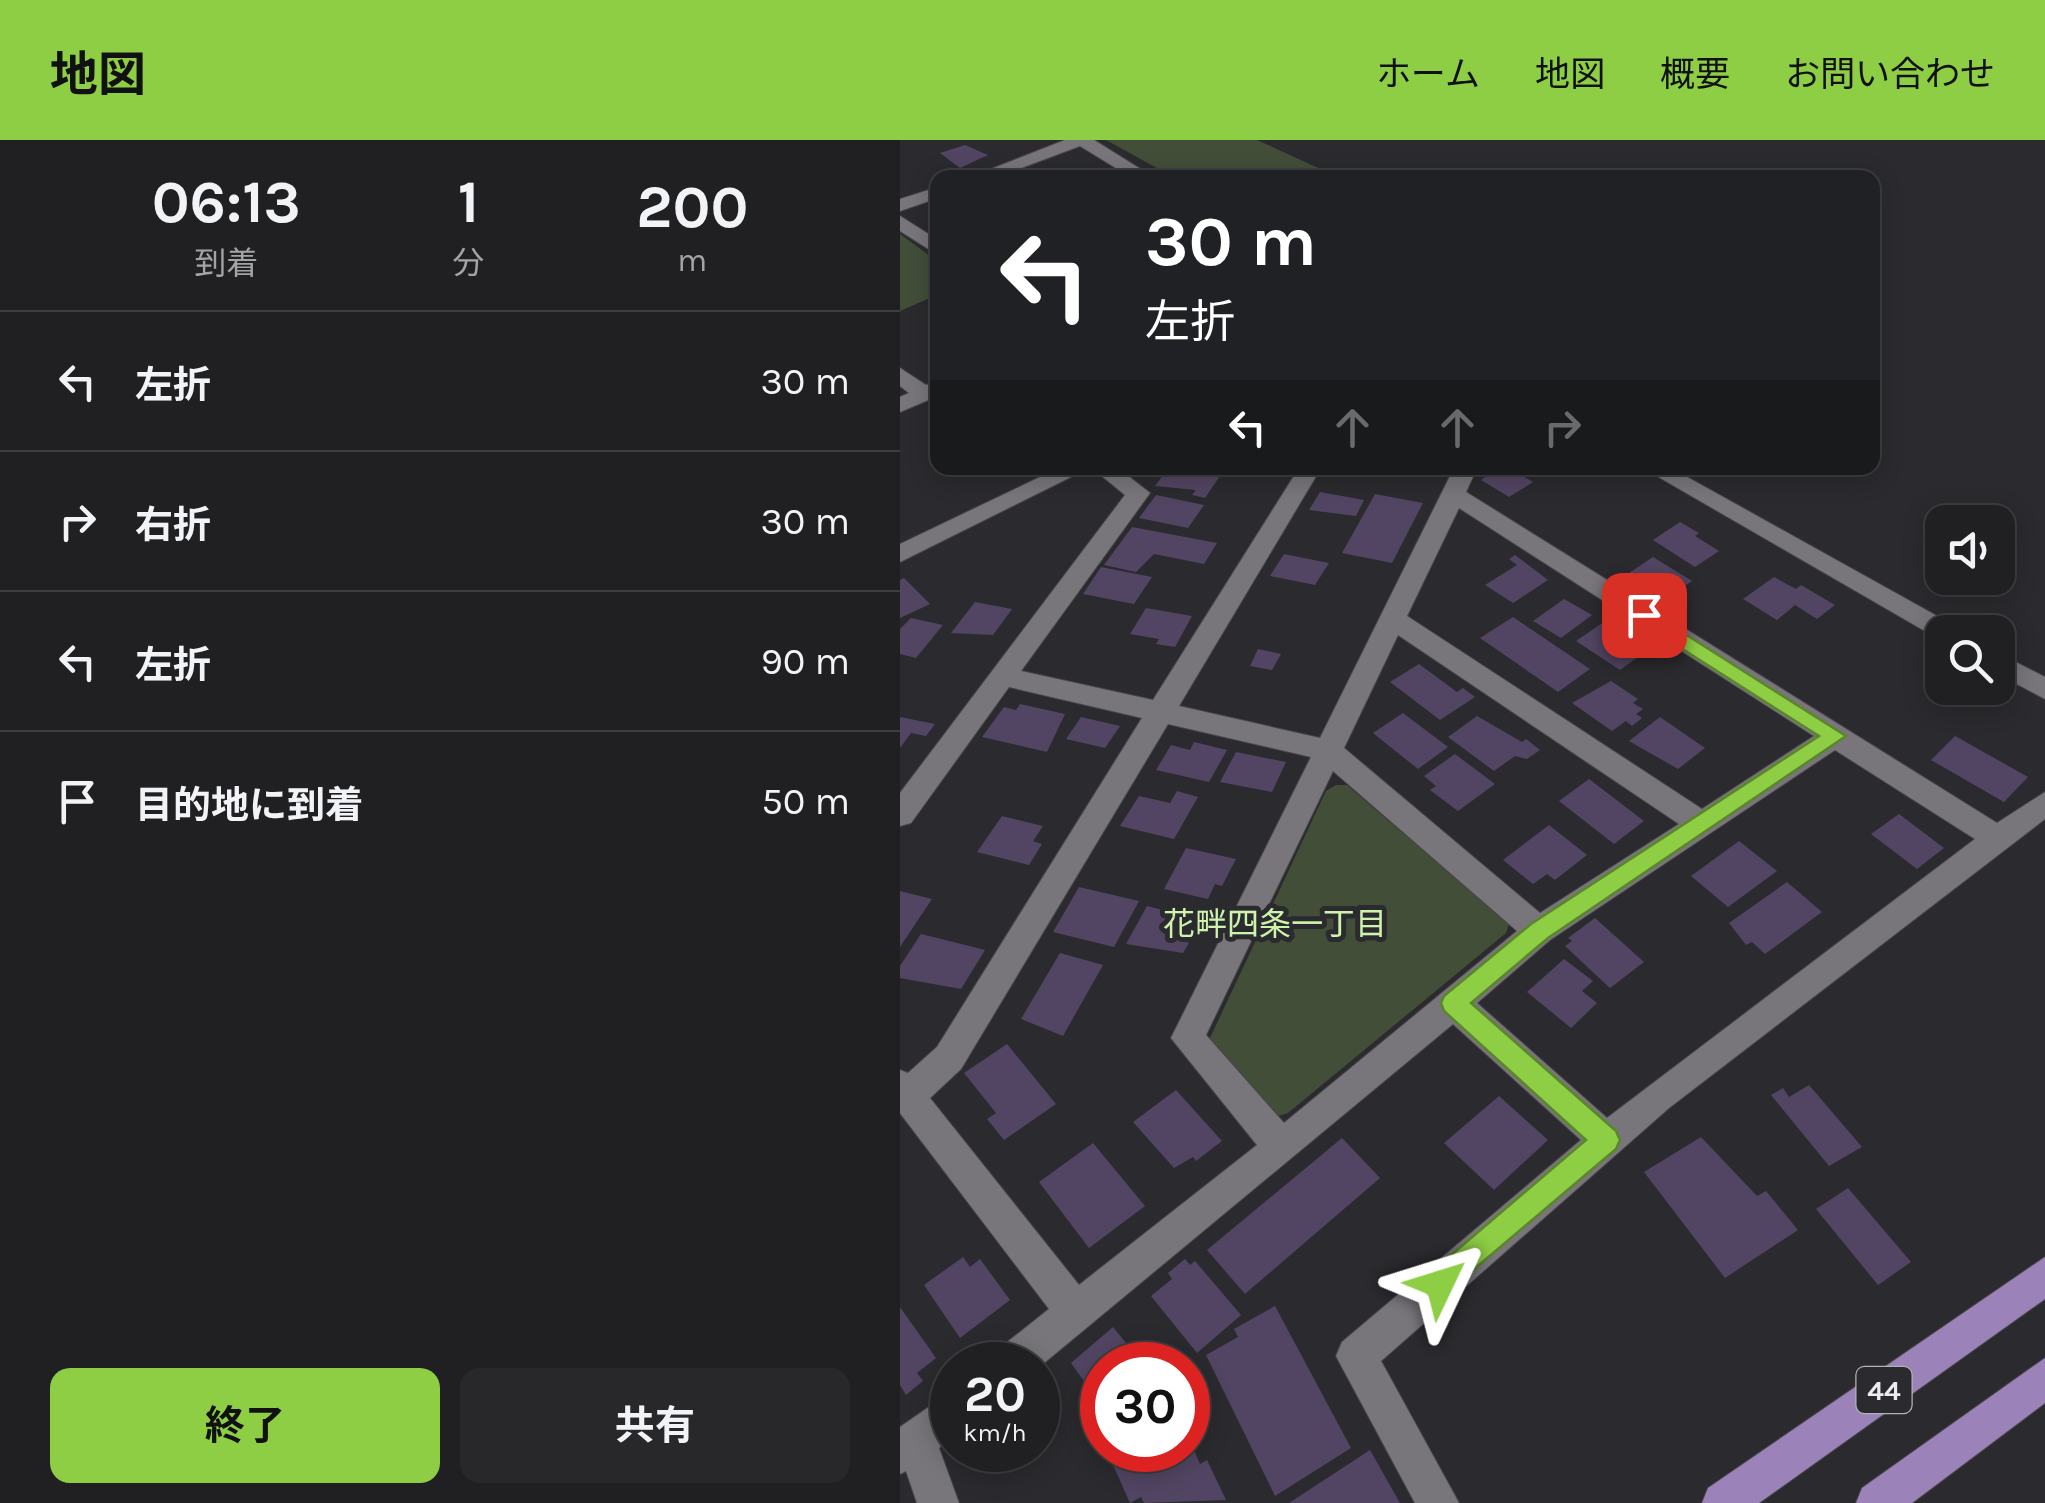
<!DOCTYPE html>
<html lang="ja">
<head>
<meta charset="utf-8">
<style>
	:root { --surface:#202022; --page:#28282a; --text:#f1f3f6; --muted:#a2a3a5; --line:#3d3e40; --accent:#8dce44 }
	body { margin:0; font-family:Karla,"Noto Sans JP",sans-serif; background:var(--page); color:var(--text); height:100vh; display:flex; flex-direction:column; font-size:38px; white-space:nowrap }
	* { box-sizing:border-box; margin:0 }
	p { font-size:32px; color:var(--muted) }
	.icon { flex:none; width:55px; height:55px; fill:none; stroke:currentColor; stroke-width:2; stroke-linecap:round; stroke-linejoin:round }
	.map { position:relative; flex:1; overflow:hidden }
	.drawer { display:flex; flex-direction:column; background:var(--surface); width:900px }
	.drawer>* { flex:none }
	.top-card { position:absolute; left:30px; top:30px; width:950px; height:305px; border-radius:20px; box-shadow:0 5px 25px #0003,0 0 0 2px var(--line); background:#202124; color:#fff; overflow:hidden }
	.buttons { position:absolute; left:1025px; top:365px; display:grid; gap:20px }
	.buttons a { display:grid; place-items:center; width:90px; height:90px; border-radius:20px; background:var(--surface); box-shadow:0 5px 25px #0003,0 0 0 2px var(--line); font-size:50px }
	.speed { position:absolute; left:30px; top:1202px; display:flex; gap:20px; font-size:50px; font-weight:700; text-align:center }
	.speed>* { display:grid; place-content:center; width:130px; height:130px; border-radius:50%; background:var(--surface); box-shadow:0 5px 25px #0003,0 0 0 2px var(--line); line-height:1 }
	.speed small { font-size:25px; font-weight:400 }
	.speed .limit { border:15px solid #d22; background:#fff; color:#111 }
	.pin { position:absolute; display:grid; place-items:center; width:85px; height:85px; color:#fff; margin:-42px; border-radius:20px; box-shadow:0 5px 15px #0006 }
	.me { position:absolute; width:110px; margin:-55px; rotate:49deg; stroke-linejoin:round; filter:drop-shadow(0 0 8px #0008) }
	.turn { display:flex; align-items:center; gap:35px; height:210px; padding:0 50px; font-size:45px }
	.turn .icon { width:130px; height:130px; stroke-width:2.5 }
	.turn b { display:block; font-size:70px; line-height:85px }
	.lanes { display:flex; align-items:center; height:95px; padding:0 50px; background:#0003; justify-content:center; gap:50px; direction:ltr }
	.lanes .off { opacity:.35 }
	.eta { display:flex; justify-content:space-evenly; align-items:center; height:170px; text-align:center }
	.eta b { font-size:60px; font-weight:700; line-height:70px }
	.cta { display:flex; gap:20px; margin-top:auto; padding:20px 50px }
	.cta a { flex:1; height:115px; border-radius:20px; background:var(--accent); color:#111; font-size:40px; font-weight:700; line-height:115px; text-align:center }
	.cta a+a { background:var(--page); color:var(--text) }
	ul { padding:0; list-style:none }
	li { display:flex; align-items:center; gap:30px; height:140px; padding:0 50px; border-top:2px solid var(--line) }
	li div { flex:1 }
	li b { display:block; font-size:38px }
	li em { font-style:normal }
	header { display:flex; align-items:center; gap:60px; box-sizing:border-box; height:140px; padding:0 50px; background:var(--accent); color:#111 }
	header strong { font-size:48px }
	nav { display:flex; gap:55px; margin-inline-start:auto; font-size:35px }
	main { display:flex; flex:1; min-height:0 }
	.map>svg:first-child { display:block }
	.green { fill:#424e38 }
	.building { fill:#524563 }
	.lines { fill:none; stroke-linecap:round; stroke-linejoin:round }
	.minor-casing { stroke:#48464b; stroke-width:2 }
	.primary-casing { stroke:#48464b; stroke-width:2 }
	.minor { fill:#78757b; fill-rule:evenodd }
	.primary { fill:#9b83b9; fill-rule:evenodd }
	.route { fill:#8dce44; stroke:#5c862c; stroke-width:2.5 }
	.labels { text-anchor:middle; stroke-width:10; stroke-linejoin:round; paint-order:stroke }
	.shield { fill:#2b2a2e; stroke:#b2b1b4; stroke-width:2.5 }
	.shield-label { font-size:28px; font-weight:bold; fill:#ecebee }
	.neighbourhood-label { font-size:32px; fill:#cdf3ad; stroke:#2b2a2e }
</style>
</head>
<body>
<header>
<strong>地図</strong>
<nav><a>ホーム</a><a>地図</a><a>概要</a><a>お問い合わせ</a></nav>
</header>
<main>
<section class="drawer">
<div class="eta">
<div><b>06:13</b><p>到着</p></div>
<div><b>1</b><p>分</p></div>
<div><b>200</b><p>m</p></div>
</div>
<ul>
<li><svg class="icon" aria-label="left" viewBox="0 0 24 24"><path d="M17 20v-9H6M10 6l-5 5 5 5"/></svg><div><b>左折</b></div><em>30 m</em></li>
<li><svg class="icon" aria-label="right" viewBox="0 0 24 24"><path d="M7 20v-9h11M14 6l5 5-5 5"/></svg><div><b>右折</b></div><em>30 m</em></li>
<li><svg class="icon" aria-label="left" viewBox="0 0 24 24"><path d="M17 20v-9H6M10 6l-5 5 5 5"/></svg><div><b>左折</b></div><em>90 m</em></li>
<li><svg class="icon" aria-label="arrive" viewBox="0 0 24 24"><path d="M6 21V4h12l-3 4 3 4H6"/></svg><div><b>目的地に到着</b></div><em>50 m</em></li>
</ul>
<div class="cta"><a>終了</a><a>共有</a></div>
</section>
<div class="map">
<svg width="1145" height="1363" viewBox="0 0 1145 1363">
	<rect width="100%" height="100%" fill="#2b2a2e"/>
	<!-- green -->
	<g class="green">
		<path d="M206 0H357L438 37H273Z"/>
		<path d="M0 94 38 122 37 155 0 171Z"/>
		<path d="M436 645H447L609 784 606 793 388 973 378 976 368 971 309 900 426 651Z"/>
	</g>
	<!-- building -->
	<g class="building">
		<path d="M65 5 88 15 60 28 40 13Z"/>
		<path d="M268 328H310L324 330 305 358 292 355 296 350 255 346Z"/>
		<path d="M609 328 633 342 609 357 581 340 596 329Z"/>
		<path d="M420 352 464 360 456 376 409 370Z"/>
		<path d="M475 354 523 363 492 423 442 413Z"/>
		<path d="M256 355 304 365 288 388 239 378Z"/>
		<path d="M780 382 799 393 795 396 819 411 795 427 753 400Z"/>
		<path d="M232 387 317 403 304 424 254 414 236 432 204 425Z"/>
		<path d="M384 414 429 423 415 445 370 436Z"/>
		<path d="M615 415 648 440 613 463 585 445 617 425 609 419Z"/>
		<path d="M753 417 792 441 769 457 754 448 763 442 753 436 744 442 729 433Z"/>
		<path d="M201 427 252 437 234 464 183 454Z"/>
		<path d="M874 437 896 449 901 445 935 465 917 479 895 465 877 480 843 459Z"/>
		<path d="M4 438 30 464 0 478V440Z"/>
		<path d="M664 459 692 475 661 498 633 481Z"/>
		<path d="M75 462 112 469 93 495 51 493Z"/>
		<path d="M246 468 292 476 275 507 256 504 259 499 230 494Z"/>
		<path d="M613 477 690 529 658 552 580 498Z"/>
		<path d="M11 478 43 485 16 518 0 514V489Z"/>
		<path d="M708 479 752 507 720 530 676 501Z"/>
		<path d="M358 509 381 514 372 530 350 526Z"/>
		<path d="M519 524 557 552 563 548 575 557 540 580 490 542Z"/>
		<path d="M711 541 738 559 733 563 743 569 736 574 742 578 732 586 726 581 712 591 672 563Z"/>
		<path d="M120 564 165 574 147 612 82 597 104 567 116 570Z"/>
		<path d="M503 573 548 607 518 629 473 593Z"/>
		<path d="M577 576 622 602 626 599 640 610 627 619 615 616 594 631 548 597Z"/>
		<path d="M0 577 35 584 26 596 11 593 0 608Z"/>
		<path d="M181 577 220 586 205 608 166 599Z"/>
		<path d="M760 577 805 608 778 629 729 601Z"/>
		<path d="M1055 596 1128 637 1104 662 1031 620Z"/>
		<path d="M294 602 327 610 309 642 256 630 271 605 290 610Z"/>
		<path d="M336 612 386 622 372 652 320 642Z"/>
		<path d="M555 614 595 644 558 671 530 650 536 646 524 636Z"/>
		<path d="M689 639 744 681 714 704 659 661Z"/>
		<path d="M277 651 298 657 274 699 220 686 239 656 270 663Z"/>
		<path d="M999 674 1044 708 1017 729 971 694Z"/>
		<path d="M102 676 143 686 133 701 142 704 129 725 77 712Z"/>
		<path d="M649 685 687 715 655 740 647 734 633 744 603 720Z"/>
		<path d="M839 701 877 731 828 767 791 736Z"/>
		<path d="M286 708 336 719 322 746 315 744 308 759 264 749Z"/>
		<path d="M887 742 922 772 865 814 852 802 846 805 829 783Z"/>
		<path d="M179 747 239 761 214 807 153 792Z"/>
		<path d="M0 751 32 759 0 807Z"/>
		<path d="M247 766 294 778 283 801 289 803 283 813 226 804Z"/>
		<path d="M695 778 744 822 710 848 665 806 672 801 668 798Z"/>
		<path d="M21 794 85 810 61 849 0 838V826Z"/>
		<path d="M160 813 203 825 163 896 121 879Z"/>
		<path d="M664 819 693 841 682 851 697 863 671 888 627 852Z"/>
		<path d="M107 904 156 964 104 1000 87 979 96 973 64 933Z"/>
		<path d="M909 945 962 1007 929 1026 871 955 883 948 889 957Z"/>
		<path d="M276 950 322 1001 296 1021 293 1017 274 1028 233 982Z"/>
		<path d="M599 956 648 1000 594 1050 544 1003Z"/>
		<path d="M801 997 857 1056 866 1051 898 1090 825 1138 744 1032Z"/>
		<path d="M442 998 480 1038 345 1154 307 1110Z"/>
		<path d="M193 1003 245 1066 189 1108 139 1042Z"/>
		<path d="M948 1048 1011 1122 978 1145 916 1069Z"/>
		<path d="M63 1117 70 1127 80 1119 110 1160 60 1198 24 1145Z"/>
		<path d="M285 1119 290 1125 295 1121 341 1175 297 1213 251 1156 272 1139 268 1133Z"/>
		<path d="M375 1166 451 1308 375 1356 306 1215 338 1197 334 1189Z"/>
		<path d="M0 1167 36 1218 17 1233 23 1241 6 1255 0 1245Z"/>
		<path d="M213 1187 244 1225H202V1266L171 1223Z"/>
		<path d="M288 1297 300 1324 307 1320 326 1360 244 1363 241 1357 230 1363 209 1316 218 1310H288Z"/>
		<path d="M470 1310 500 1363H389Z"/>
	</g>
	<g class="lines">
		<defs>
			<g id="minor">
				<path d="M165 0H194L255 38H232L180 6 95 38H68Z"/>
				<path d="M38 47V58L0 71V59Z"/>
				<path d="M0 76 38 100V115L0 91Z"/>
				<path d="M0 228 26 245 38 242V256L0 272V257L9 253 0 246Z"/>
				<path d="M159 328H189L0 422V404Z"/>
				<path d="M192 328H218L250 353 121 531 253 560 399 328H421L279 566 420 598 554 328H577L566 352 1097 683 1145 652V679L769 968 481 1221 559 1363H515L436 1216 442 1202 681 1000 553 884 138 1228 90 1225 96 1211 149 1169 0 973V930L8 933 37 907 242 578 109 547 11 683 0 686V653L225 355ZM559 368 914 596 802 669 507 476ZM498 495 779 684 640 773 444 608ZM268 584 411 617 271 898 357 1005 179 1145 30 958 61 929ZM935 610 1075 699 707 978 577 863 650 800ZM433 631 617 791 384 983 306 895Z"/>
				<path d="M743 328H771L1055 486 1059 492H1042V500L1037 498Z"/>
				<path d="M1098 513 1145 537V559L1098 534Z"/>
				<path d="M52 1251V1297L39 1308 59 1363H17L6 1331 0 1334V1287Z"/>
			</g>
			<g id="primary">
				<path d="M1145 1117V1159L859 1363H802L808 1348Z"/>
				<path d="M1145 1218V1263L1012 1363H956L962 1348Z"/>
			</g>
		</defs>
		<!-- minor casing -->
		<use href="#minor" class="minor-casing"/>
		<!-- primary casing -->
		<use href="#primary" class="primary-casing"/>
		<!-- minor -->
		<use href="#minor" class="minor"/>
		<!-- primary -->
		<use href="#primary" class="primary"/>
	</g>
	<!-- route -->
	<path class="route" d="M744 468 946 596 648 798 571 863 716 991 720 1000 716 1009 540 1158 529 1154 525 1144 529 1134 686 1000 544 871 541 863 544 856 631 784 919 596 737 480V470Z"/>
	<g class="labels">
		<!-- shield labels -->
		<rect class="shield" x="956.5" y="1227" width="55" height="46" rx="8"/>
		<g class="shield-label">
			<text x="984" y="1260">44</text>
		</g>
		<!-- neighbourhood labels -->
		<g class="neighbourhood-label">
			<text x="375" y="795">花畔四条一丁目</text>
		</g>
	</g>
</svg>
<div class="buttons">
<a><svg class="icon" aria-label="sound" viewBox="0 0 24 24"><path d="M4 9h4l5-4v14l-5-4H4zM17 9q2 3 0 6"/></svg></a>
<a><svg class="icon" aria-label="search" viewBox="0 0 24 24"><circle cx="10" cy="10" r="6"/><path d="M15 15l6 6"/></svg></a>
</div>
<div class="speed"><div>20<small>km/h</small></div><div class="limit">30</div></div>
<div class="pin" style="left:744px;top:475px;background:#d93025"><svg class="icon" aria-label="arrive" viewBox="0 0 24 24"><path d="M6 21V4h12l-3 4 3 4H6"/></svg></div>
<svg class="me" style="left:540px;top:1144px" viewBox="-20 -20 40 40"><path d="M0-17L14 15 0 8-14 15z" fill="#8dce44" stroke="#fff" stroke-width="4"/></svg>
<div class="top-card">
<div class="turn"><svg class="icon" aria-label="left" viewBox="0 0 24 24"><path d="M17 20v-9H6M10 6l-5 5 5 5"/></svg><div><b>30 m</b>左折</div></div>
<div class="lanes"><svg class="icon" aria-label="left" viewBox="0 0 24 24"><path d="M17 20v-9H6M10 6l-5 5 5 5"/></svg><svg class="icon off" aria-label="ahead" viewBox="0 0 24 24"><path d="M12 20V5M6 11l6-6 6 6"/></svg><svg class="icon off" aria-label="ahead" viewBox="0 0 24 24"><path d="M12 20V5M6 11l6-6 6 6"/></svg><svg class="icon off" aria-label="right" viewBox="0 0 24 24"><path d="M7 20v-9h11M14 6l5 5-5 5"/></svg></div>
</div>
</div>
</main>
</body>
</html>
